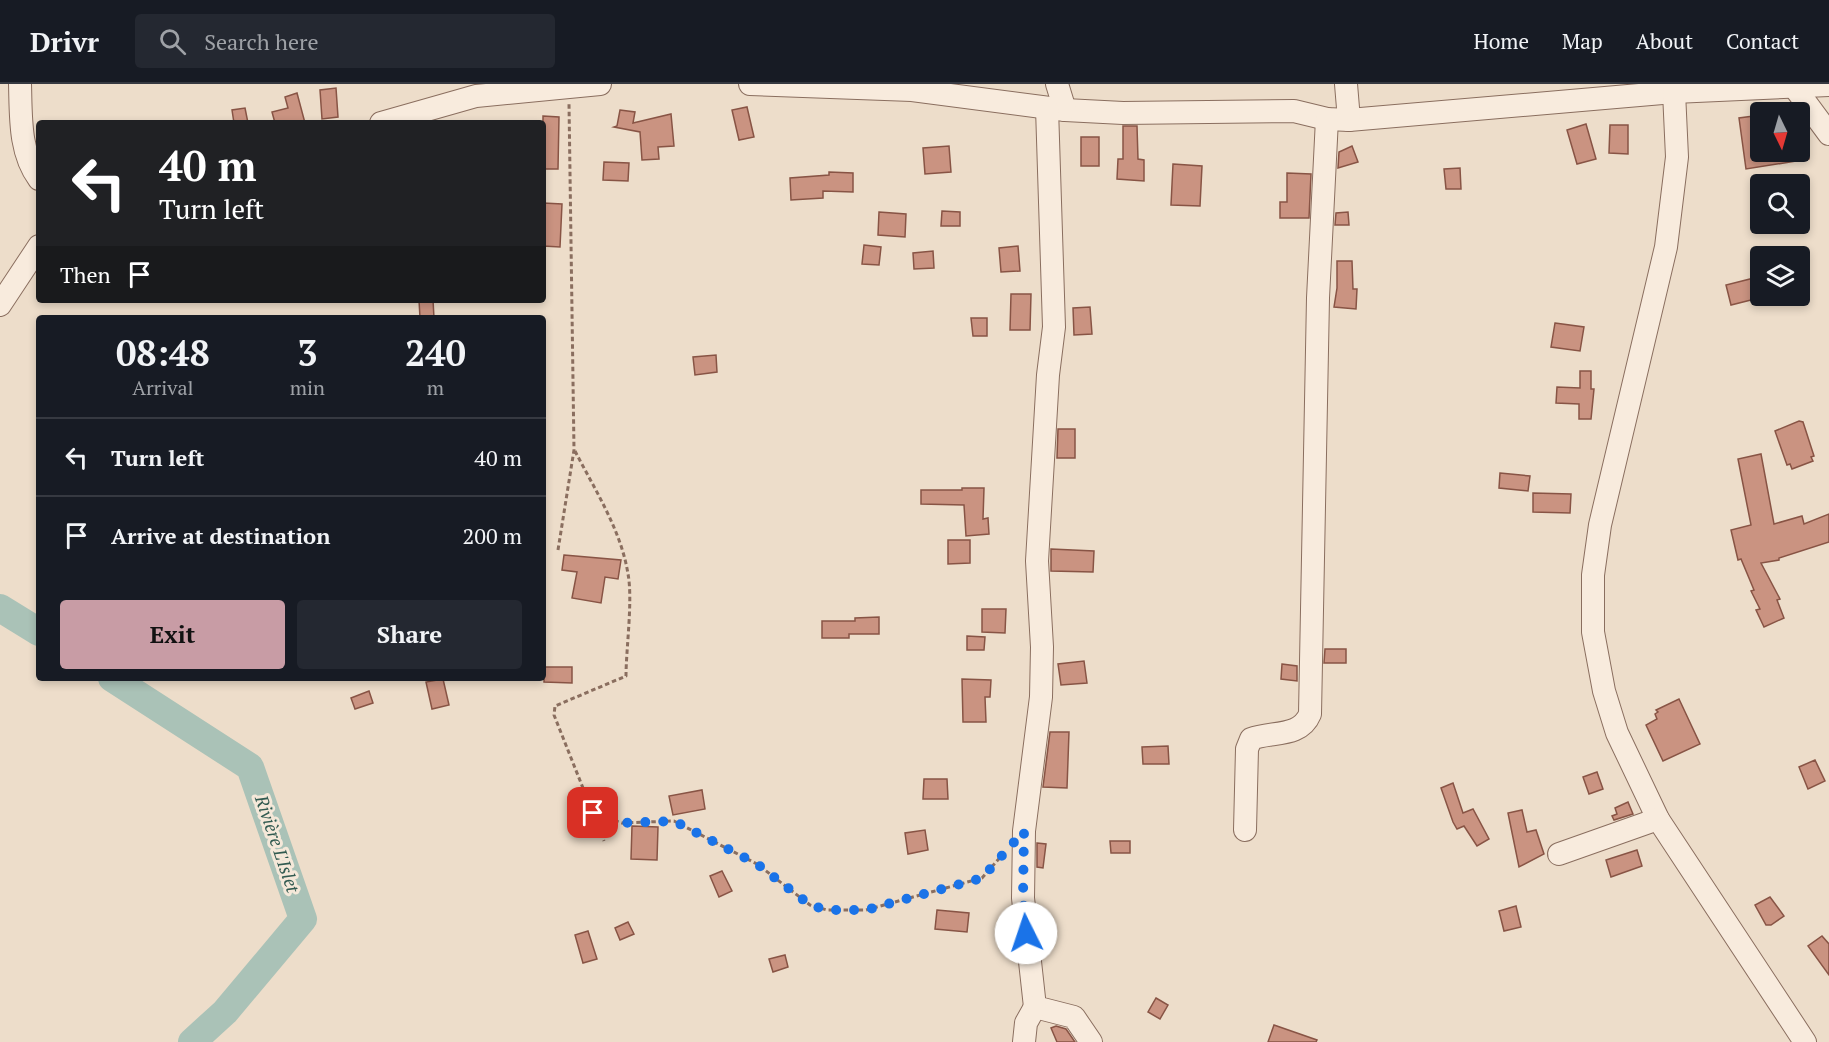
<!DOCTYPE html>
<html lang="en">
<head>
<meta charset="utf-8">
<style>
	:root { --surface:#171b24; --page:#242831; --text:#f1f3f6; --muted:#9ea1a6; --line:#363941; --accent:#c89ca5 }
	body { margin:0; font-family:"PT Serif",serif; background:var(--page); color:var(--text); height:100vh; display:flex; flex-direction:column; font-size:22px; white-space:nowrap }
	* { box-sizing:border-box; margin:0 }
	p { font-size:20px; color:var(--muted) }
	.icon { flex:none; width:33px; height:33px; fill:none; stroke:currentColor; stroke-width:2; stroke-linecap:round; stroke-linejoin:round }
	.map { position:relative; flex:1; overflow:hidden }
	.panel { position:absolute; left:36px; top:231px; width:510px; height:366px; display:flex; flex-direction:column; background:var(--surface); border-radius:6px; box-shadow:0 3px 9px #0003 }
	.panel>* { flex:none }
	.banner { position:absolute; left:36px; top:36px; width:510px; height:183px; border-radius:6px; box-shadow:0 3px 9px #0003; background:#202124; color:#fff; overflow:hidden }
	.needle { width:39px; rotate:175deg }
	.controls { position:absolute; left:1750px; top:18px; display:grid; gap:12px }
	.controls a { display:grid; place-items:center; width:60px; height:60px; border-radius:6px; background:var(--surface); box-shadow:0 3px 9px #0003; font-size:30px }
	.pin { position:absolute; display:grid; place-items:center; width:51px; height:51px; color:#fff; margin:-26px; border-radius:12px; box-shadow:0 3px 9px #0006 }
	.me { position:absolute; width:66px; margin:-33px; rotate:356deg; stroke-linejoin:round; filter:drop-shadow(0 0 4px #0008) }
	.turn { display:flex; align-items:center; gap:21px; height:126px; padding:0 24px; font-size:27px }
	.turn .icon { width:78px; height:78px; stroke-width:2.5 }
	.turn b { display:block; font-size:42px; line-height:51px }
	.then { display:flex; align-items:center; height:57px; padding:0 24px; background:#0003; gap:12px; font-size:22px }
	.eta { display:flex; justify-content:space-evenly; align-items:center; height:102px; text-align:center }
	.eta b { font-size:36px; font-weight:700; line-height:42px }
	.primary-button { display:flex; gap:12px; margin-top:auto; padding:12px 24px }
	.primary-button a { flex:1; height:69px; border-radius:6px; background:var(--accent); color:#111; font-size:24px; font-weight:700; line-height:69px; text-align:center }
	.primary-button a+a { background:var(--page); color:var(--text) }
	ul { padding:0; list-style:none }
	li { display:flex; align-items:center; gap:18px; height:78px; padding:0 24px; border-top:2px solid var(--line) }
	li div { flex:1 }
	li b { display:block; font-size:22px }
	li em { font-style:normal }
	header { display:flex; align-items:center; gap:36px; box-sizing:border-box; height:84px; padding:0 30px; background:var(--surface); border-bottom:2px solid var(--line) }
	header strong { font-size:28px }
	nav { display:flex; gap:33px; margin-inline-start:auto; font-size:21px }
	.search { width:420px; height:54px; background:var(--page); display:flex; align-items:center; gap:15px; box-sizing:border-box; padding:0 21px; border-radius:6px; color:var(--muted); font-size:22px }
	.map>svg:first-child { display:block }
	.lines { fill:none; stroke-linecap:round; stroke-linejoin:round }
	.river { stroke:#aac2b7; stroke-width:28 }
	.building { fill:#ca9381; stroke:#885445; stroke-width:1.5 }
	.minor-casing { stroke:#8a6e5f; stroke-width:24 }
	.path { stroke:#8a6e5f; stroke-width:3; stroke-dasharray:4.5 3; stroke-linecap:butt }
	.minor { stroke:#f8ebdd; stroke-width:22 }
	.route { stroke:#1a73e8; stroke-width:10; stroke-dasharray:0 18 }
	.labels { text-anchor:middle; stroke-width:6; stroke-linejoin:round; paint-order:stroke }
	.water-label { font-size:18px; font-style:italic; fill:#315a50; stroke:#f5e8d9 }
</style>
</head>
<body>
<header>
<strong>Drivr</strong>
<div class="search"><svg class="icon" aria-label="search" viewBox="0 0 24 24"><circle cx="10" cy="10" r="6"/><path d="M15 15l6 6"/></svg>Search here</div>
<nav><a>Home</a><a>Map</a><a>About</a><a>Contact</a></nav>
</header>
<div class="map">
<svg width="1829" height="958" viewBox="0 0 1829 958">
	<rect width="100%" height="100%" fill="#edddca"/>
	<g class="lines">
		<!-- river -->
		<g class="river">
			<path d="M0 524 39 548"/>
			<path d="M112 594 250 683 303 835 225 928 192 958"/>
		</g>
	</g>
	<!-- building -->
	<g class="building">
		<path d="M336 4 338 33 322 35 320 6Z"/>
		<path d="M297 9 305 39H275L272 28 288 24 285 13Z"/>
		<path d="M747 23 754 53 739 56 732 26Z"/>
		<path d="M245 24 248 39H234L232 26Z"/>
		<path d="M620 26 635 28 633 39 671 30 674 62 658 63 659 75 642 76 640 48 614 43 617 42Z"/>
		<path d="M1761 31V68H1808L1809 75 1746 85 1739 34Z"/>
		<path d="M543 32 559 33 558 85H543Z"/>
		<path d="M1586 40 1596 75 1577 80 1567 46Z"/>
		<path d="M1610 41H1628V70L1609 69Z"/>
		<path d="M1123 42H1137L1138 75 1144 76V97L1117 95 1118 75H1123Z"/>
		<rect x="1081" y="53" width="18" height="29"/>
		<path d="M949 62 951 88 925 90 923 64Z"/>
		<path d="M1352 62 1358 78 1338 84 1339 68Z"/>
		<path d="M604 78 629 79 628 97 603 96Z"/>
		<path d="M1173 80 1202 82 1200 122 1171 121Z"/>
		<path d="M1460 84 1461 105H1446L1444 85Z"/>
		<path d="M829 88 853 89V108L823 107V114L791 116 790 94 829 91Z"/>
		<path d="M1287 89 1311 90 1309 134H1280V118H1287Z"/>
		<path d="M543 119 562 120 560 163 543 162Z"/>
		<path d="M942 127 960 128V142H941Z"/>
		<path d="M879 128 906 130 905 153 878 151Z"/>
		<path d="M1348 128 1349 141H1335L1336 129Z"/>
		<path d="M864 161 881 163 879 181 862 180Z"/>
		<path d="M1018 162 1020 187 1001 188 999 164Z"/>
		<path d="M933 167 934 184 914 185 913 169Z"/>
		<path d="M1337 177H1352L1353 205H1357L1356 225 1334 223 1337 204Z"/>
		<path d="M1754 194 1759 214 1731 221 1726 201Z"/>
		<path d="M1011 210H1031L1030 246H1010Z"/>
		<path d="M419 216H433L434 234H420Z"/>
		<path d="M1090 223 1092 250 1074 251 1073 224Z"/>
		<path d="M971 234H987V252H973Z"/>
		<path d="M1555 239 1584 243 1580 267 1551 263Z"/>
		<path d="M716 271 717 288 695 291 693 273Z"/>
		<path d="M1580 287H1591V305H1594L1591 335H1579V320L1556 319 1557 303 1580 304Z"/>
		<path d="M1799 337 1803 338 1814 372 1811 373 1813 377 1792 385 1790 380 1787 381 1775 347Z"/>
		<path d="M1058 345H1075V374H1057Z"/>
		<path d="M1761 370 1774 440 1802 432 1804 440 1829 430V458L1779 474V476L1761 479 1780 515 1777 516 1784 534 1764 543 1756 526 1760 525 1751 507 1754 506 1741 475 1738 476 1731 446 1751 441 1738 375Z"/>
		<path d="M1500 389 1530 392 1528 407 1499 404Z"/>
		<path d="M962 404H984L983 435 988 434 989 450 966 452 964 421 921 420V406H962Z"/>
		<path d="M1533 409 1571 410 1570 429 1533 428Z"/>
		<path d="M948 456H970V479L948 480Z"/>
		<path d="M1051 465 1094 467 1093 488 1051 487Z"/>
		<path d="M564 471 621 476 618 495 605 493 601 519 572 514 577 488 562 486Z"/>
		<path d="M982 525H1006L1005 549 982 548Z"/>
		<path d="M879 533V550H849V554H822V537H855V534Z"/>
		<path d="M967 552 985 553 984 566H967Z"/>
		<path d="M1325 565H1346V579H1324Z"/>
		<path d="M1084 577 1087 599 1061 601 1058 580Z"/>
		<path d="M1282 580 1297 582V597L1281 595Z"/>
		<path d="M544 583H572V599L544 598Z"/>
		<path d="M443 595 449 621 432 625 426 598Z"/>
		<path d="M962 595 991 596 990 613H985L986 638H963Z"/>
		<path d="M369 607 373 619 355 625 351 614Z"/>
		<path d="M1679 615 1700 660 1663 677 1646 641 1657 635 1655 630 1658 628 1656 626Z"/>
		<path d="M1050 648H1069L1067 704 1043 703Z"/>
		<path d="M1168 662 1169 680H1143L1142 663Z"/>
		<path d="M1815 676 1825 697 1808 705 1799 683Z"/>
		<path d="M1597 688 1603 705 1589 710 1583 693Z"/>
		<path d="M924 695H947L948 715H923Z"/>
		<path d="M1453 699 1463 729 1473 725 1489 755 1477 762 1464 742 1457 745 1453 738 1441 704Z"/>
		<path d="M702 706 705 725 673 731 669 712Z"/>
		<path d="M1628 718 1633 730 1614 736 1612 732 1617 730 1615 724Z"/>
		<path d="M1522 726 1527 748 1536 746 1544 770 1519 783 1508 729Z"/>
		<path d="M632 742 658 743 657 776 631 775Z"/>
		<path d="M925 746 928 766 908 770 905 749Z"/>
		<path d="M1110 757H1130V769H1111Z"/>
		<path d="M1037 759 1046 760 1043 784 1037 783Z"/>
		<path d="M1637 766 1642 782 1611 793 1606 776Z"/>
		<path d="M722 787 732 807 719 813 710 792Z"/>
		<path d="M1770 813 1784 832 1771 841H1766L1755 821Z"/>
		<path d="M1516 822 1521 843 1504 847 1499 827Z"/>
		<path d="M937 826 969 829 967 848 935 845Z"/>
		<path d="M628 838 634 850 620 856 615 844Z"/>
		<path d="M588 847 597 875 583 879 575 851Z"/>
		<path d="M1822 852 1829 860V891L1808 862Z"/>
		<path d="M785 871 788 883 773 888 769 875Z"/>
		<path d="M1156 914 1168 921 1160 935 1148 928Z"/>
		<path d="M1274 941 1317 956 1316 958H1268Z"/>
		<path d="M1056 942 1066 945 1075 958H1057L1051 944Z"/>
	</g>
	<g class="lines">
		<defs>
			<g id="minor">
				<path d="M20 0C21 32 19 68 39 95"/>
				<path d="M750 0 912 6 1065 26 1123 29 1294 27 1327 35 1349 36 1674 8 1829 1"/>
				<path d="M1057 0 1065 26"/>
				<path d="M1346 0 1349 36"/>
				<path d="M1795 4 1829 50"/>
				<path d="M1674 8 1677 73 1666 163 1600 441 1593 491V548L1604 607 1617 649 1658 735 1805 958"/>
				<path d="M1047 24 1054 243 1048 291 1037 477 1042 563 1041 613 1024 747 1023 814 1035 923 1074 933 1091 958"/>
				<path d="M381 39 476 12 600 0"/>
				<path d="M0 221 39 162"/>
				<path d="M1245 746 1247 665 1251 655C1272 647 1300 654 1310 630L1318 214 1327 35"/>
				<path d="M1559 770 1658 735"/>
				<path d="M1024 958 1026 939 1035 923"/>
			</g>
		</defs>
		<!-- minor casing -->
		<use href="#minor" class="minor-casing"/>
		<!-- path -->
		<g class="path">
			<path d="M575 367C595 406 621 446 628 490 633 516 626 565 626 592L555 622 554 631 604 757"/>
			<path d="M558 466 574 366 569 20"/>
			<path d="M593 729 622 739 674 737 757 780 810 821 827 826H866L982 794 1004 769"/>
		</g>
		<!-- minor -->
		<use href="#minor" class="minor"/>
	</g>
	<g class="lines">
		<!-- route -->
		<path class="route" d="M593 729 622 739 674 737 757 780 810 821 827 826H866L982 794 1024 747 1023 814 1026 849"/>
	</g>
	<g class="labels">
		<!-- water labels -->
		<g class="water-label">
			<text transform="translate(277 760) rotate(71)" y="6">Rivière L'Islet</text>
		</g>
	</g>
</svg>
<div class="controls">
<a><svg class="needle" viewBox="-14 -14 28 28"><path d="M0-13l5 13h-10z" fill="#e53935"/><path d="M0 13l5-13h-10z" fill="#9ea1a6"/></svg></a>
<a><svg class="icon" aria-label="search" viewBox="0 0 24 24"><circle cx="10" cy="10" r="6"/><path d="M15 15l6 6"/></svg></a>
<a><svg class="icon" aria-label="layers" viewBox="0 0 24 24"><path d="M12 4l9 5-9 5-9-5zM3 14l9 5 9-5"/></svg></a>
</div>
<div class="pin" style="left:593px;top:729px;background:#d93025"><svg class="icon" aria-label="arrive" viewBox="0 0 24 24"><path d="M6 21V4h12l-3 4 3 4H6"/></svg></div>
<svg class="me" style="left:1026px;top:849px" viewBox="-20 -20 40 40"><circle r="19" fill="#fff"/><path d="M0-13L10 11 0 6-10 11z" fill="#1a73e8"/></svg>
<div class="banner">
<div class="turn"><svg class="icon" aria-label="left" viewBox="0 0 24 24"><path d="M17 20v-9H6M10 6l-5 5 5 5"/></svg><div><b>40 m</b>Turn left</div></div>
<div class="then">Then<svg class="icon" aria-label="arrive" viewBox="0 0 24 24"><path d="M6 21V4h12l-3 4 3 4H6"/></svg></div>
</div>
<section class="panel">
<div class="eta">
<div><b>08:48</b><p>Arrival</p></div>
<div><b>3</b><p>min</p></div>
<div><b>240</b><p>m</p></div>
</div>
<ul>
<li><svg class="icon" aria-label="left" viewBox="0 0 24 24"><path d="M17 20v-9H6M10 6l-5 5 5 5"/></svg><div><b>Turn left</b></div><em>40 m</em></li>
<li><svg class="icon" aria-label="arrive" viewBox="0 0 24 24"><path d="M6 21V4h12l-3 4 3 4H6"/></svg><div><b>Arrive at destination</b></div><em>200 m</em></li>
</ul>
<div class="primary-button"><a>Exit</a><a>Share</a></div>
</section>
</div>
</body>
</html>
